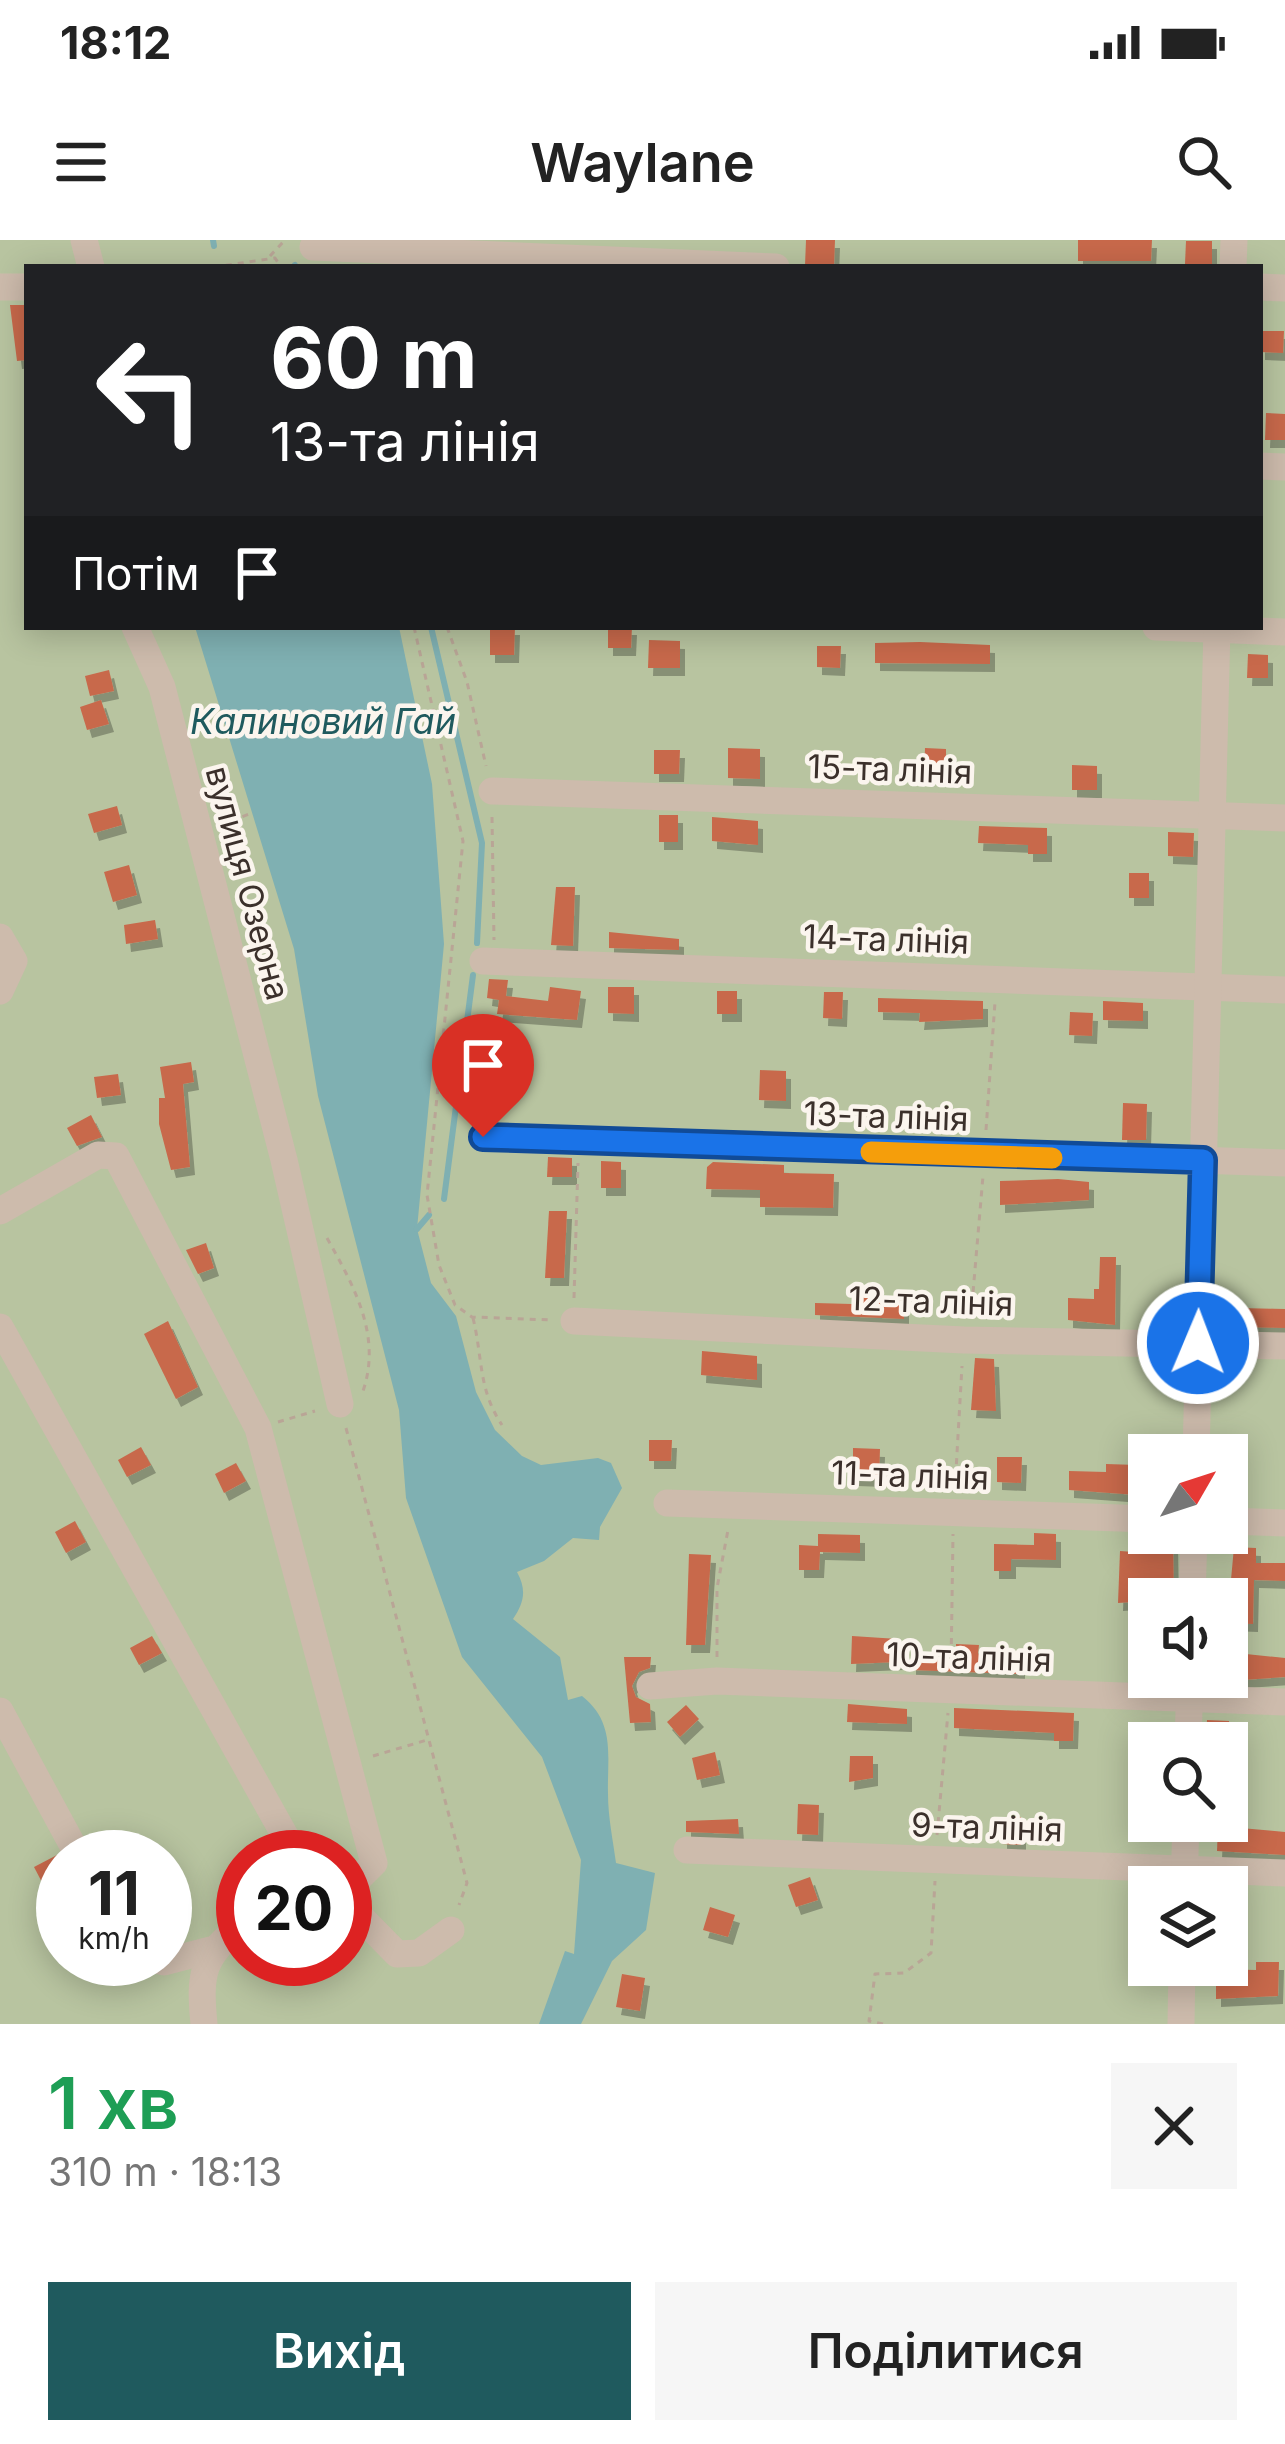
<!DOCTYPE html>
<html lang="uk">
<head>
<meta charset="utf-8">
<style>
	:root { --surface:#fff; --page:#f6f6f6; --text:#222; --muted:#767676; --accent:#1f5a5e }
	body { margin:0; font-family:Inter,sans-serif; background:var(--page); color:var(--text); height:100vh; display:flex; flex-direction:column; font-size:45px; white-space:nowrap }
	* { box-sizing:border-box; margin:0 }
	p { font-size:39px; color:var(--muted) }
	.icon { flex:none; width:66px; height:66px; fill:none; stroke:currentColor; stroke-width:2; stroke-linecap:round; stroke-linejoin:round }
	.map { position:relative; height:1784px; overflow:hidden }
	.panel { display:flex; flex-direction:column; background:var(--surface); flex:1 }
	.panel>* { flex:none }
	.banner { position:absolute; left:24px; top:24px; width:1239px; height:366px; border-radius:0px; box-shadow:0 6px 30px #0003; background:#202124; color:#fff; overflow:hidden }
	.needle { width:78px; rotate:51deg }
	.tools { position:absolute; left:1128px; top:1194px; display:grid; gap:24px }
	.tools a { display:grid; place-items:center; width:120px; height:120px; border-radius:0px; background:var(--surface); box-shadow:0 6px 30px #0003; font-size:60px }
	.speed { position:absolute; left:36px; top:1590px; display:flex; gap:24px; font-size:60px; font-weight:700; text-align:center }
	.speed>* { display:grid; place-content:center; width:156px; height:156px; border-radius:50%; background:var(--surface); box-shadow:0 6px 30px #0003; line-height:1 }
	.speed small { font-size:30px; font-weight:400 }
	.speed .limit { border:18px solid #d22; background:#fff; color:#111 }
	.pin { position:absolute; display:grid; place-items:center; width:102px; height:102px; color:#fff; margin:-123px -51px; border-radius:50% 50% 50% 0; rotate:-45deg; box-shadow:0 0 12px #0007 }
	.pin .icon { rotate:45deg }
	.me { position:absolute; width:132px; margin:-66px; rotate:1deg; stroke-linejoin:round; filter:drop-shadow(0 0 9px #0008) }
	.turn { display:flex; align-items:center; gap:42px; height:252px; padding:0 48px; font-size:54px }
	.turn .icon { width:156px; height:156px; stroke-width:2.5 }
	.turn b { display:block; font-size:84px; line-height:102px }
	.then { display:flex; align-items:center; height:114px; padding:0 48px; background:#0003; gap:24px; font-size:45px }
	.round { display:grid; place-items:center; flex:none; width:126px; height:126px; border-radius:0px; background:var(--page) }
	.summary { display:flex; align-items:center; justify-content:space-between; height:204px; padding:0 48px }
	h1 { font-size:72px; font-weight:600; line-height:90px; color:#1e9e55 }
	.primary-button { display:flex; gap:24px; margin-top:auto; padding:24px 48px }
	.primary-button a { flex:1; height:138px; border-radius:0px; background:var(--accent); color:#fff; font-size:48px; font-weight:600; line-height:138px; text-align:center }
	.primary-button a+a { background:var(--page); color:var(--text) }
	.status { display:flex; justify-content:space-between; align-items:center; height:84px; padding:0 60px; background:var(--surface); direction:ltr }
	.status svg { height:33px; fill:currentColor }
	header { display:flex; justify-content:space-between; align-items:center; height:156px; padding:0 48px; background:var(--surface); font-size:54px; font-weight:600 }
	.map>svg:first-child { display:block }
	.green { fill:#b8c4a0; fill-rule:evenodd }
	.water { fill:#7fb0b2 }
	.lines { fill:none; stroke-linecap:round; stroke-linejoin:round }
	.stream { stroke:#7fb0b2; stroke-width:6 }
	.building { fill:#c8694b; filter:url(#shadow) }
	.path { stroke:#b9a596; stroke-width:3; stroke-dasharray:6 6; stroke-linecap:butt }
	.minor { stroke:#cdbbac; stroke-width:27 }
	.route-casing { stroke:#114b97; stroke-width:30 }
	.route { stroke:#1a73e8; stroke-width:21 }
	.slow { stroke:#f59e0b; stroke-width:21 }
	.labels { text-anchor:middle; stroke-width:9; stroke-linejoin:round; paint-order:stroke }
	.street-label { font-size:33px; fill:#3b302b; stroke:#fbf5ee }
	.water-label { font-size:36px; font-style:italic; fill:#1f5a5e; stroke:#fbf5ee }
</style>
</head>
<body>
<div class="status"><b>18:12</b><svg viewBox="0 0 49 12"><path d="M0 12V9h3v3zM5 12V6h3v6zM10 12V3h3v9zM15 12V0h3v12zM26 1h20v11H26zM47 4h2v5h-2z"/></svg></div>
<header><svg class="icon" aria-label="menu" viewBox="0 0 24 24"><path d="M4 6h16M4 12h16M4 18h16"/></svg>Waylane<svg class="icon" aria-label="search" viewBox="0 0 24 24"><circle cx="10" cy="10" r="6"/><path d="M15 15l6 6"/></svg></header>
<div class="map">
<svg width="1285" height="1784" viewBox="0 0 1285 1784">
	<defs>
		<filter id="shadow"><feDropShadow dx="5" dy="8" stdDeviation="0" flood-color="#0004"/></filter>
	</defs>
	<rect width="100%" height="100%" fill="#f4ebe1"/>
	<!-- green -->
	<path class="green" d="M0 0H1285V1784H0ZM27 27H1260V387H27ZM1149 1215H1227V1293H1149ZM1149 1359H1227V1437H1149ZM1149 1503H1227V1581H1149ZM63 1617H165V1719H63ZM243 1617H345V1719H243ZM1149 1647H1227V1725H1149Z"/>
	<!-- water -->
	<path class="water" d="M195 387H399L432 544 444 704 417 989 431 1043 456 1076 476 1152 495 1190 522 1216 541 1225 598 1218 611 1223 622 1248 600 1287 599 1300 573 1298 544 1321 517 1332C527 1350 524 1363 513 1379L560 1417 568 1460 582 1456C616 1483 607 1516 608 1554 608 1577 613 1600 616 1623L655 1633 646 1690 612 1721 581 1784H539L565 1711 574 1714 581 1620 542 1517 462 1417 406 1258 399 1170 318 856 294 709Z"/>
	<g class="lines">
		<!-- stream -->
		<g class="stream">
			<path d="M213 0 214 6"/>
			<path d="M295 25 296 27"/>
			<path d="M431 387 482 603 477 703"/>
			<path d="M444 959 473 735"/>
			<path d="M417 989 429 975"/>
		</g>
	</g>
	<!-- building -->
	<g class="building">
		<path d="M806 0H835L834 26H805Z"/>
		<path d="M1078 0H1152L1151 21H1078Z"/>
		<path d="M1186 1H1212V24H1185Z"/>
		<path d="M10 65H27V120L17 121Z"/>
		<path d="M1260 91H1284L1283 113 1260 112Z"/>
		<path d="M1266 173 1285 174V200H1265Z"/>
		<path d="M490 387H515L514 415H490Z"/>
		<path d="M608 387H632L631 408H608Z"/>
		<path d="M649 400 680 401V428H648Z"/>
		<path d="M920 402 990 405V424L875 423V403Z"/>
		<path d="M817 406H841L840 428 817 427Z"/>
		<path d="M1248 414 1268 415V438H1247Z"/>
		<path d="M109 430 114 451 90 456 85 436Z"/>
		<path d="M101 460 109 484 87 490 80 467Z"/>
		<path d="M728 508 760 509V539L728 538Z"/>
		<path d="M925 508 946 509V532H924Z"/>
		<path d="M654 510H680L679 534H654Z"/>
		<path d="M1072 525 1097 526V550H1072Z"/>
		<path d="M117 566 122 585 94 593 88 574Z"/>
		<rect x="659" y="575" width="19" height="27"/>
		<path d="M712 577 758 581V605L712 601Z"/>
		<path d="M979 586 1047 588V614H1028V605L978 603Z"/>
		<path d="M1168 592 1194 593 1193 617 1168 616Z"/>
		<path d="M129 625 137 655 113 662 104 632Z"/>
		<rect x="1129" y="633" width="20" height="25"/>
		<path d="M556 647H575L573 706 551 705Z"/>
		<path d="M155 680 158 699 126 704 124 685Z"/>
		<path d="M609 692 679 699V710L609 708Z"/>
		<path d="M489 739 508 740 506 756 548 761 550 747 581 751 577 780 497 774 499 760 487 758Z"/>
		<path d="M608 747H634V774L608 773Z"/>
		<rect x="717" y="751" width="20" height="23"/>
		<path d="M824 752H843L842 779 823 778Z"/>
		<path d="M878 758 983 761V779L919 782 920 773 878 772Z"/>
		<path d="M1103 761 1143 763V781L1103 780Z"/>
		<path d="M1070 772 1093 773 1092 796 1069 795Z"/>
		<path d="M191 822 194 842 183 844 190 927 171 930 159 884V858H165L160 827Z"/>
		<path d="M760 830 786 831V861L759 860Z"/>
		<path d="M118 834 121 855 97 858 94 837Z"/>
		<path d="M1123 863 1147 864 1146 900H1122Z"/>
		<path d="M91 875 102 897 77 906 67 888Z"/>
		<path d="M548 917 572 918V937H547Z"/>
		<path d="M601 921 621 922V948H601Z"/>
		<path d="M713 922 784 925V933L834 934 833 968 760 967V950L706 949 707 927Z"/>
		<path d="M1058 939 1089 942V960L1000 965V941Z"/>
		<path d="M549 971H567L564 1038H545Z"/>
		<path d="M206 1003 214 1028 198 1034 186 1010Z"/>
		<path d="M1100 1017H1116L1115 1085 1068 1080V1058L1094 1059V1049H1099Z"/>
		<path d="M852 1055 904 1061V1079L815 1075V1063L852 1064Z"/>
		<path d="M1238 1068 1285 1069V1088L1238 1087Z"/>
		<path d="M168 1081 198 1147 176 1159 144 1094Z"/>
		<path d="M702 1111 757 1116V1140L701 1135Z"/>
		<path d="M975 1118 994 1119 996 1171 971 1170Z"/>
		<path d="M649 1200H672L671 1221H649Z"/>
		<path d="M141 1207 151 1225 127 1237 118 1220Z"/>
		<path d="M853 1208 880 1209 879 1239 853 1238Z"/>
		<path d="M997 1217H1022L1021 1243 997 1242Z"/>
		<path d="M236 1223 246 1241 224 1253 215 1234Z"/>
		<path d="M1106 1224 1137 1225V1255L1069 1250V1231L1106 1232Z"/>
		<path d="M75 1281 86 1302 66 1313 55 1292Z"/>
		<path d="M1034 1293 1056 1294V1320L1011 1319V1331H994V1304L1034 1305Z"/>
		<path d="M818 1294 860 1295V1313L820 1312 819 1330H799V1305L818 1306Z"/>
		<path d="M1151 1296 1173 1297 1174 1359 1118 1363 1120 1311 1134 1312 1135 1297Z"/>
		<path d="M1234 1307 1256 1308V1323H1285V1341L1254 1340 1253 1384 1227 1383Z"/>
		<path d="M689 1314 711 1315 705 1405H686Z"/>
		<path d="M152 1396 162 1413 139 1425 130 1408Z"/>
		<path d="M852 1396 898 1399V1422L851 1424Z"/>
		<path d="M956 1404 979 1405 978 1414 1020 1415V1434L911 1430V1419L956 1420Z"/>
		<path d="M1227 1412 1285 1418V1437L1227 1441Z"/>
		<path d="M624 1417H651L650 1428 639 1432 632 1446 636 1457 650 1464 651 1482 630 1483Z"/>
		<path d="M848 1464 907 1469V1484L847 1482Z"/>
		<path d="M686 1465 699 1479 680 1497 667 1482Z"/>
		<path d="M954 1468 1074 1473 1073 1501H1054V1493L954 1488Z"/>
		<path d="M1207 1480 1229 1481V1501H1206Z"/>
		<path d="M715 1512 720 1535 697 1540 692 1518Z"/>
		<path d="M850 1516H873V1538L849 1542Z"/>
		<path d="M798 1564 819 1565 818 1595 797 1594Z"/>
		<path d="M1002 1577H1021V1605L1002 1604Z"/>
		<path d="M738 1579 739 1594 686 1592V1581Z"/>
		<path d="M1218 1586 1285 1592V1615L1217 1611Z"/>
		<path d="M57 1615 63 1638 45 1648 34 1627Z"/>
		<path d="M810 1637 818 1660 796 1667 788 1645Z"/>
		<path d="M710 1667 735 1675 728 1697 703 1690Z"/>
		<path d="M1256 1722H1279L1278 1756 1216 1759V1729L1256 1730Z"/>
		<path d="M622 1734 645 1738 640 1771 616 1767Z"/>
	</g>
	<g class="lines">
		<!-- path -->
		<g class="path">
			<path d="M270 16 285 0"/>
			<path d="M214 27 275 18 281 27"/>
			<path d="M414 387 463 601 427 955 439 1025 455 1065 472 1077 552 1080"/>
			<path d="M447 387 467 442 486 526"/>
			<path d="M492 577 494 700"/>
			<path d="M220 585 252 573"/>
			<path d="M986 890 995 762"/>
			<path d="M327 998C354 1046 382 1096 363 1151"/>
			<path d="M574 1058 578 923"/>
			<path d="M971 1076 983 936"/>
			<path d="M473 1078C483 1119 478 1149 502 1185"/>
			<path d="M278 1182 315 1171"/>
			<path d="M346 1188 467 1643 459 1665"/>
			<path d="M955 1248 962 1126"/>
			<path d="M717 1417V1348L728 1290"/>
			<path d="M951 1428 953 1294"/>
			<path d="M373 1516 427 1500"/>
			<path d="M937 1595 948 1473"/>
			<path d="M883 1784 869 1781 875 1734 904 1733 931 1713 935 1641"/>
		</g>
		<!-- minor -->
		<g class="minor">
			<path d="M84 0 91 27"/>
			<path d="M313 7 776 27"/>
			<path d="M1233 27 1234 0"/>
			<path d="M0 47H27"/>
			<path d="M1260 47 1285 48"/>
			<path d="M1260 226 1285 227"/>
			<path d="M135 387 162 447 284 920 340 1164"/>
			<path d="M1156 387 1285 392"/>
			<path d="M492 551 1285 578"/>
			<path d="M0 697 14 721 0 751"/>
			<path d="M483 721 1285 750"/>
			<path d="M483 897 1285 923"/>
			<path d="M0 971 98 915 116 916 258 1188 374 1623 345 1652"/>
			<path d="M574 1081 964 1100 1285 1106"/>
			<path d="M0 1087 297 1617"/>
			<path d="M1196 1215 1217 387"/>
			<path d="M667 1263 1149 1279"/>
			<path d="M1227 1281 1285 1283"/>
			<path d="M1192 1359 1194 1293"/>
			<path d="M650 1446 717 1441 1285 1462"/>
			<path d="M0 1471 79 1617"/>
			<path d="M1188 1503 1190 1437"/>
			<path d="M687 1610 1285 1633"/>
			<path d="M1184 1647 1186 1581"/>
			<path d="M345 1661 397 1714 419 1713 451 1690"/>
			<path d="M153 1719 164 1722 210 1710"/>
			<path d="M204 1784C199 1733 202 1716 243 1684"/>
			<path d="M1181 1784 1182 1725"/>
		</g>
	</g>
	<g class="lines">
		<defs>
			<path id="route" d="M483 897 1203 920 1198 1103"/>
		</defs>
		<!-- route casing -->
		<use href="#route" class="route-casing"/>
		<!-- route -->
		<use href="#route" class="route"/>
		<!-- slow -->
		<path class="slow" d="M871 912 1052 918"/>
	</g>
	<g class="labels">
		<!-- street labels -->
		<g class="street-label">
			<text transform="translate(890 529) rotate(2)" y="12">15-та лінія</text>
			<text transform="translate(248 643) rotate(75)" y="12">вулиця Озерна</text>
			<text transform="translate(886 699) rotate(2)" y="12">14-та лінія</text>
			<text transform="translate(886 876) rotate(2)" y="12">13-та лінія</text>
			<text transform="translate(931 1061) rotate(2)" y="12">12-та лінія</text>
			<text transform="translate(910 1235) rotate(2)" y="12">11-та лінія</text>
			<text transform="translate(969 1417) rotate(2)" y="12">10-та лінія</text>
			<text transform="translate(987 1587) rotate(2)" y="12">9-та лінія</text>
		</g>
		<!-- water labels -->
		<g class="water-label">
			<text x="323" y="494">Калиновий Гай</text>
		</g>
	</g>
</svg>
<div class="tools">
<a><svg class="needle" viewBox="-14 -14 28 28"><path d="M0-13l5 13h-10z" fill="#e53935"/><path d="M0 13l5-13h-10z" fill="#767676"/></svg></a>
<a><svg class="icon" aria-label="sound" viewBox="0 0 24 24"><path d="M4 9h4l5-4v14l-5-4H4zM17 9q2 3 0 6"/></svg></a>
<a><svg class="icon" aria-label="search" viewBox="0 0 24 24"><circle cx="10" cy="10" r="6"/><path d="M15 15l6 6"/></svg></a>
<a><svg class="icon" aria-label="layers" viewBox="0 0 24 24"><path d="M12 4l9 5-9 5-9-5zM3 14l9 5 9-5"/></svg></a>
</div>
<div class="speed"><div>11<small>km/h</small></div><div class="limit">20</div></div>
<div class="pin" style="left:483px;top:897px;background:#d93025"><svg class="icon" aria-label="arrive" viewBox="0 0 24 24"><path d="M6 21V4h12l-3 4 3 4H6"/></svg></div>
<svg class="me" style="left:1198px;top:1103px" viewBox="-20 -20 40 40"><circle r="17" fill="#1a73e8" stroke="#fff" stroke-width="3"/><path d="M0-11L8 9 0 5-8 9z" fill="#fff"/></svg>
<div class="banner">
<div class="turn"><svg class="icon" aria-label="left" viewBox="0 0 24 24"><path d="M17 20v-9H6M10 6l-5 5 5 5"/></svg><div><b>60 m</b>13-та лінія</div></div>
<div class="then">Потім<svg class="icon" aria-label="arrive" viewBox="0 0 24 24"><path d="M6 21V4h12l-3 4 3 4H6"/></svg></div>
</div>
</div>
<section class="panel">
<div class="summary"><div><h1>1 хв</h1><p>310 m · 18:13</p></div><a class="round"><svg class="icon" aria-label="close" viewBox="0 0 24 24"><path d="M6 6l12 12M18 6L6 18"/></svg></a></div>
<div class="primary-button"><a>Вихід</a><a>Поділитися</a></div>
</section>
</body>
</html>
